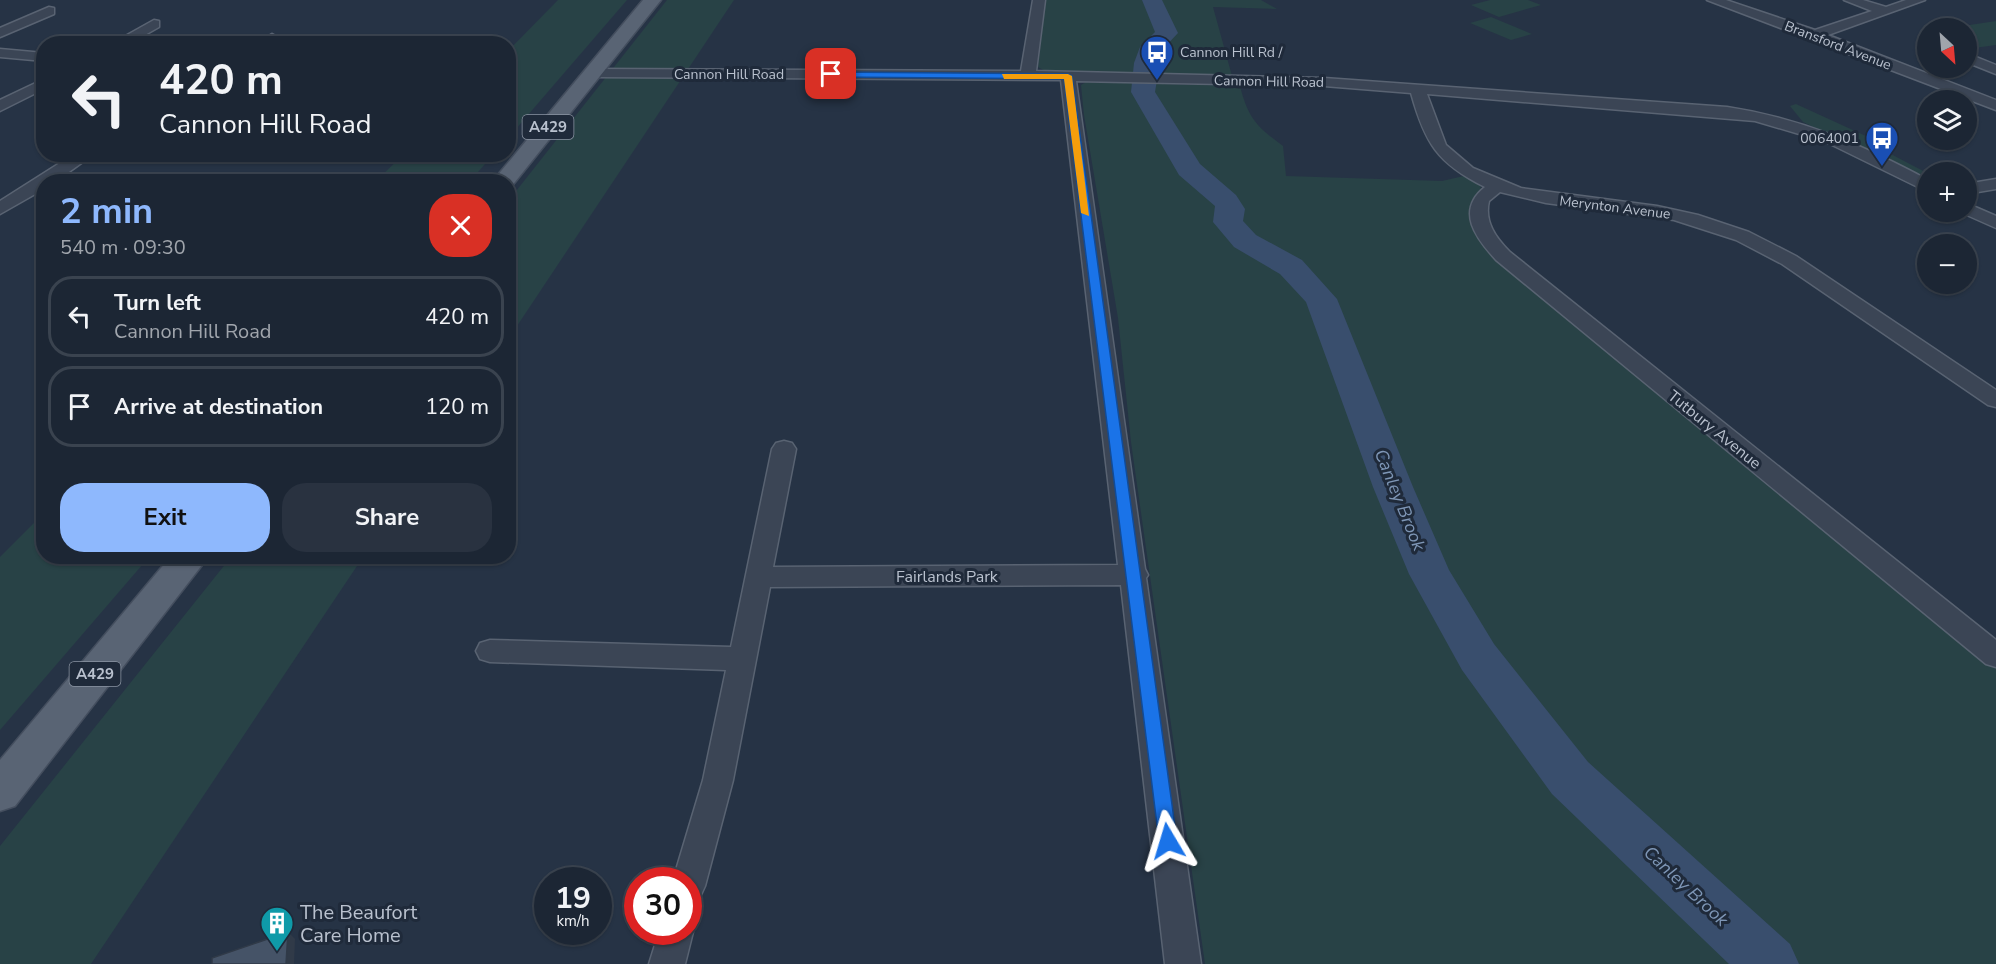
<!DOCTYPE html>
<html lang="en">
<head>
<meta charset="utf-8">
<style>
	:root { --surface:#1c2634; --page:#293240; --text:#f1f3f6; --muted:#a0a5ac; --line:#3a434f; --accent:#8eb8fd }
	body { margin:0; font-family:"Nunito Sans",sans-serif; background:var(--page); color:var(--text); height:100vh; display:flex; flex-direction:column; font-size:22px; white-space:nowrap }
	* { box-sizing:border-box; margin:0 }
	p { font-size:20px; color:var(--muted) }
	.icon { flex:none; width:33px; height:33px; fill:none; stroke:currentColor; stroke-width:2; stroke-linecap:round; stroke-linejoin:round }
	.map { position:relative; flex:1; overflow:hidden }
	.sheet { position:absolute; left:36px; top:174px; width:480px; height:390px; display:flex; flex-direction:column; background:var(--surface); border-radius:24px; box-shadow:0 2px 4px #0004,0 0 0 2px var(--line) }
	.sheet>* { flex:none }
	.hud { position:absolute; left:36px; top:36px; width:480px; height:126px; border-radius:24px; box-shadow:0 2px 4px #0004,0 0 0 2px var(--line); background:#1c2634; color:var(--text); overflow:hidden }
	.needle { width:39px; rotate:154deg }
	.tools { position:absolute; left:1917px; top:18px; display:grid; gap:12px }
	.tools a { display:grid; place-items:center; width:60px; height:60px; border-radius:50%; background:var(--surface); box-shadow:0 2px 4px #0004,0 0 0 2px var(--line); font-size:30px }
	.speed { position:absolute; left:534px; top:867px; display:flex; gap:12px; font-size:30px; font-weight:700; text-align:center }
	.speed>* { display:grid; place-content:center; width:78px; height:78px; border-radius:50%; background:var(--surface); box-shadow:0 2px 4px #0004,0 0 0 2px var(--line); line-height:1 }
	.speed small { font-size:15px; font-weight:400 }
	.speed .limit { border:9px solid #d22; background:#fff; color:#111 }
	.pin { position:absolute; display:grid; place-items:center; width:51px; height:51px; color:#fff; margin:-26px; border-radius:12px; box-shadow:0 3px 9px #0006 }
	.me { position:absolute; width:66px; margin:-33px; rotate:353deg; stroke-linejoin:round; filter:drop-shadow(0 0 4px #0008) }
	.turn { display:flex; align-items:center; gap:21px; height:126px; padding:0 24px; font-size:27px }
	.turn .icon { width:78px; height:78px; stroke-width:2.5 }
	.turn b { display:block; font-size:42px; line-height:51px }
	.round { display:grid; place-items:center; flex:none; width:63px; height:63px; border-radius:24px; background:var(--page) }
	.headline { display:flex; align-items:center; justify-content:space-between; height:102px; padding:0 24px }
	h1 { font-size:36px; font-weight:700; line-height:45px; color:var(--accent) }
	.cta { display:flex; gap:12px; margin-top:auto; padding:12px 24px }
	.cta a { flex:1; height:69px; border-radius:24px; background:var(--accent); color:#111; font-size:24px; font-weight:700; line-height:69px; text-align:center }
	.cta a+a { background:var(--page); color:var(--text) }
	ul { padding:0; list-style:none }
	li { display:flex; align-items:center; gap:18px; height:81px; margin:0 12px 9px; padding:0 12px; border:3px solid var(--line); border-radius:24px }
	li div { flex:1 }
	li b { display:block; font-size:22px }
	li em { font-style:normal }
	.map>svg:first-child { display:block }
	.green { fill:#284246 }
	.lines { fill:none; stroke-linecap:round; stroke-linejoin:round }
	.river { fill:#394e6d; fill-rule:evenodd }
	.minor-casing { stroke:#596372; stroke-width:3 }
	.primary-casing { stroke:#444e5e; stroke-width:3 }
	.minor { fill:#3b4555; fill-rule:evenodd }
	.primary { fill:#596474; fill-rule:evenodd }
	.shaded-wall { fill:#303a48 }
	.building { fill:#455367; stroke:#303a48; stroke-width:1.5 }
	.route { fill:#1a73e8; stroke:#114b97; stroke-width:1.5 }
	.slow { fill:#f59e0b }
	.labels { text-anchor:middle; stroke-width:6; stroke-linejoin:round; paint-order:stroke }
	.far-street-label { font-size:14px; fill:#b9c1ce; stroke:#1f2a3a }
	.far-poi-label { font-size:14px; fill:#b9c1ce; stroke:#1f2a3a; text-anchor:start }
	.shield { fill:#1f2a3a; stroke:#8b94a2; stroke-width:1.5 }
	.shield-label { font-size:15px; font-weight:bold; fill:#b9c1ce }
	.street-label { font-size:16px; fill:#b9c1ce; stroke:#1f2a3a }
	.water-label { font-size:18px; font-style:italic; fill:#7e96b6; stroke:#1f2a3a }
	.near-poi-label { font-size:20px; fill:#b9c1ce; stroke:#1f2a3a; text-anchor:start }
</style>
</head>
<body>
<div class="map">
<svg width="1996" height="964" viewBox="0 0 1996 964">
	<rect width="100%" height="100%" fill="#263345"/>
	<!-- green -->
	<g class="green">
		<path d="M558 0H627L509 137V50Z"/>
		<path d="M667 0H734L509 338V200Z"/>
		<path d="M1045 0H1261L1277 9 1213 7 1232 76 1045 71 1038 67Z"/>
		<path d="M1490 0H1528L1541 5 1499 17 1471 5Z"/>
		<path d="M1491 17 1532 34 1511 40 1470 23Z"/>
		<path d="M1996 21V45L1967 49 1966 28H1950Z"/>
		<path d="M1086 82 1240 86C1248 118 1257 127 1283 146L1286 176 1442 181 1468 175 1480 183 1481 191C1450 212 1491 251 1507 268L1996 665V964H1205L1131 442 1118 318 1084 115 1081 85Z"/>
		<path d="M1796 104 1879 142 1885 151 1927 173V181L1803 122 1790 106Z"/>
		<path d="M404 154H493V155L470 181H376Z"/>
		<path d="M43 514 44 556 149 557 0 730V557Z"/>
		<path d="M231 557H363L91 964H0V846Z"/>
	</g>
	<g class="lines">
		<!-- river -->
		<path class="river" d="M1142 0H1162L1178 33 1162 50 1155 92 1200 164 1236 195 1245 209 1243 221 1256 235 1302 260 1337 299 1413 487 1449 570 1494 644 1588 762 1790 944 1799 964H1729L1552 794 1462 670 1409 574 1373 487 1306 302 1280 274 1234 247 1213 222 1215 206 1179 175 1131 92 1134 63 1140 47 1155 32Z"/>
		<defs>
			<g id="minor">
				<path d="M1033 0H1045L1036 71 1324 78 1727 107C1800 118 1863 145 1928 180V192L1826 142 1755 121 1427 94 1446 145 1473 168 1521 188 1657 206 1698 215 1749 232 1796 256 1996 390V407L1988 405 1782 264 1736 240 1674 220 1546 203 1500 192 1489 201C1484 222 1496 238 1510 252L1996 640V667L1986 664 1496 260C1476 238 1455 211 1485 187 1437 163 1425 143 1411 93L1324 86 1076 81 1145 569 1148 575 1146 578 1201 964H1165L1121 585 770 587 733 780 705 886 700 897 688 902V880H673L703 780 726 670 490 662 480 659 476 651 480 643 490 640 731 647 772 449 776 443 784 441 792 443 796 449 773 567 1118 565 1061 80 593 77 586 73 593 69 1021 71Z"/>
				<path d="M1707 0H1726L1815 30 1872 11 1844 0H1863L1886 7 1906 0H1925L1828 35 1996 100V110Z"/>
				<path d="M49 7 54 8V14L0 37V28Z"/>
				<path d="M154 20 159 21V27L129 44H111Z"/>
				<path d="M272 34 279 38 273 44H256Z"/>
				<path d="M0 49 44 53V61L0 57Z"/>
				<path d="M1966 53 1996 65V74L1966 62Z"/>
				<path d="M44 79V89L0 111V100Z"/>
				<path d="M74 154H94L55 182H44V189L0 214V201Z"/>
				<path d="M1996 179V189L1966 194V184Z"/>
				<path d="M1966 203 1996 216V228L1960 212H1966Z"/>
				<path d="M688 921 693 932 685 964H649L659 932H688Z"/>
			</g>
			<g id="primary">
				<path d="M643 0H661L511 187 508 188V182H492Z"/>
				<path d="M171 556H209L15 806 0 811V760Z"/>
			</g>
		</defs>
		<!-- minor casing -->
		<use href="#minor" class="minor-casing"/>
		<!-- primary casing -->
		<use href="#primary" class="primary-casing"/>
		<!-- minor -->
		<use href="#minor" class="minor"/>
		<!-- primary -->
		<use href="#primary" class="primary"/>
	</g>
	<!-- shaded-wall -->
	<path class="shaded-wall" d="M288 932 295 939 294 964H286Z"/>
	<!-- building -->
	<path class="building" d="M288 932 286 964H212V958Z"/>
	<!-- route -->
	<path class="route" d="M828 72 1068 74 1072 76 1177 841 1174 847 1168 849 1161 847 1159 841 1064 79 831 77Z"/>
	<!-- slow -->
	<path class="slow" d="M1002 74H1068L1072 76 1089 216 1081 213 1064 79H1004Z"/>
	<!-- icons -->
	<defs>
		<symbol id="bus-pin" viewBox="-11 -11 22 30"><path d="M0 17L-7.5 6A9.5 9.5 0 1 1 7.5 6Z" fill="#1a4fb4" stroke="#1f2a3a"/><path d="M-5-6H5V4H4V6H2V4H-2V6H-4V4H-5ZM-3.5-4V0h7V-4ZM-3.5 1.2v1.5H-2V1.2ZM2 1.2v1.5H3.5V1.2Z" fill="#fff"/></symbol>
		<symbol id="building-pin" viewBox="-11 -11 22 30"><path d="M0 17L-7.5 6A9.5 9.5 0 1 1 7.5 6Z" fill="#0f9aa8" stroke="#1f2a3a"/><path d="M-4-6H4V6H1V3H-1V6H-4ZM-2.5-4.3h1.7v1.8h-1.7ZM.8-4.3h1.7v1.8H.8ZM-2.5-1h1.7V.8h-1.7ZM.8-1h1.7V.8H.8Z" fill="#fff"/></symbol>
	</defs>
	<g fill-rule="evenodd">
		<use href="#bus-pin" x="1138" y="33" width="38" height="52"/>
		<use href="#bus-pin" x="1863" y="119" width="38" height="52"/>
		<use href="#building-pin" x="258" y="904" width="38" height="52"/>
	</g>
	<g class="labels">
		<!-- far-street labels -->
		<g class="far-street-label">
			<text transform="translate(1838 45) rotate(21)" y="5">Bransford Avenue</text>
			<text x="729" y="79">Cannon Hill Road</text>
			<text transform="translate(1269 81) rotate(1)" y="5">Cannon Hill Road</text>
			<text transform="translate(1615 207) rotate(7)" y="5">Merynton Avenue</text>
		</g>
		<!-- far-poi labels -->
		<g class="far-poi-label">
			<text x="1180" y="57">Cannon Hill Rd /</text>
			<text x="1859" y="143" text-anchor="end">0064001</text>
		</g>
		<!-- shield labels -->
		<g class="shield">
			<rect x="522.5" y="115" width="51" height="24" rx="4.5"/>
			<rect x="69.5" y="662" width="51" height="24" rx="4.5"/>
		</g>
		<g class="shield-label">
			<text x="548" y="132">A429</text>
			<text x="95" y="679">A429</text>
		</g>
		<!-- street labels -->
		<g class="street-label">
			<text transform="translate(1715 429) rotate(39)" y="6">Tutbury Avenue</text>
			<text x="947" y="582">Fairlands Park</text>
		</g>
		<!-- water labels -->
		<g class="water-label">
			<text transform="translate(1400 500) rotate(68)" y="6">Canley Brook</text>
			<text transform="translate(1686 886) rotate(43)" y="6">Canley Brook</text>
		</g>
		<!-- near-poi labels -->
		<g class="near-poi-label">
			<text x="300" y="919">The Beaufort<tspan x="300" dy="23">Care Home</tspan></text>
		</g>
	</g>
</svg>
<div class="tools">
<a><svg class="needle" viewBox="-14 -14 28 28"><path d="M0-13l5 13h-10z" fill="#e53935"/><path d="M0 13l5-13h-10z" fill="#a0a5ac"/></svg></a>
<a><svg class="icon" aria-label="layers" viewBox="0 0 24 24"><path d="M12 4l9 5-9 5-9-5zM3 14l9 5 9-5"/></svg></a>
<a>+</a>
<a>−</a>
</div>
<div class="speed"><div>19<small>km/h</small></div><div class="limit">30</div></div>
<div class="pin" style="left:831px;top:74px;background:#d93025"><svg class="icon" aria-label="arrive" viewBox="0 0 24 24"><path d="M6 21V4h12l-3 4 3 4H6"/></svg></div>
<svg class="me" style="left:1168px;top:841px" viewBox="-20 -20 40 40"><path d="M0-17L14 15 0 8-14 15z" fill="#1a73e8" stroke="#fff" stroke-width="4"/></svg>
<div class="hud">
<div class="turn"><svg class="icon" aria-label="left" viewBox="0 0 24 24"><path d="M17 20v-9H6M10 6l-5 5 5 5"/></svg><div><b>420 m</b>Cannon Hill Road</div></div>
</div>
<section class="sheet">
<div class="headline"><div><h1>2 min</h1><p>540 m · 09:30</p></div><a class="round" style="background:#d93025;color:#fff"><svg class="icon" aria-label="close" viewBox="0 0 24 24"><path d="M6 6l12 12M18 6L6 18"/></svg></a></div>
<ul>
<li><svg class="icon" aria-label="left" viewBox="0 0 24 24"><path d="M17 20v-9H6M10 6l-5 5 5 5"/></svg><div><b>Turn left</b><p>Cannon Hill Road</p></div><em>420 m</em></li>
<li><svg class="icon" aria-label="arrive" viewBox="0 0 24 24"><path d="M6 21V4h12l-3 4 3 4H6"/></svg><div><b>Arrive at destination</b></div><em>120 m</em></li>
</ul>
<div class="cta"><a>Exit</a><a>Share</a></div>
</section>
</div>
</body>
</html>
